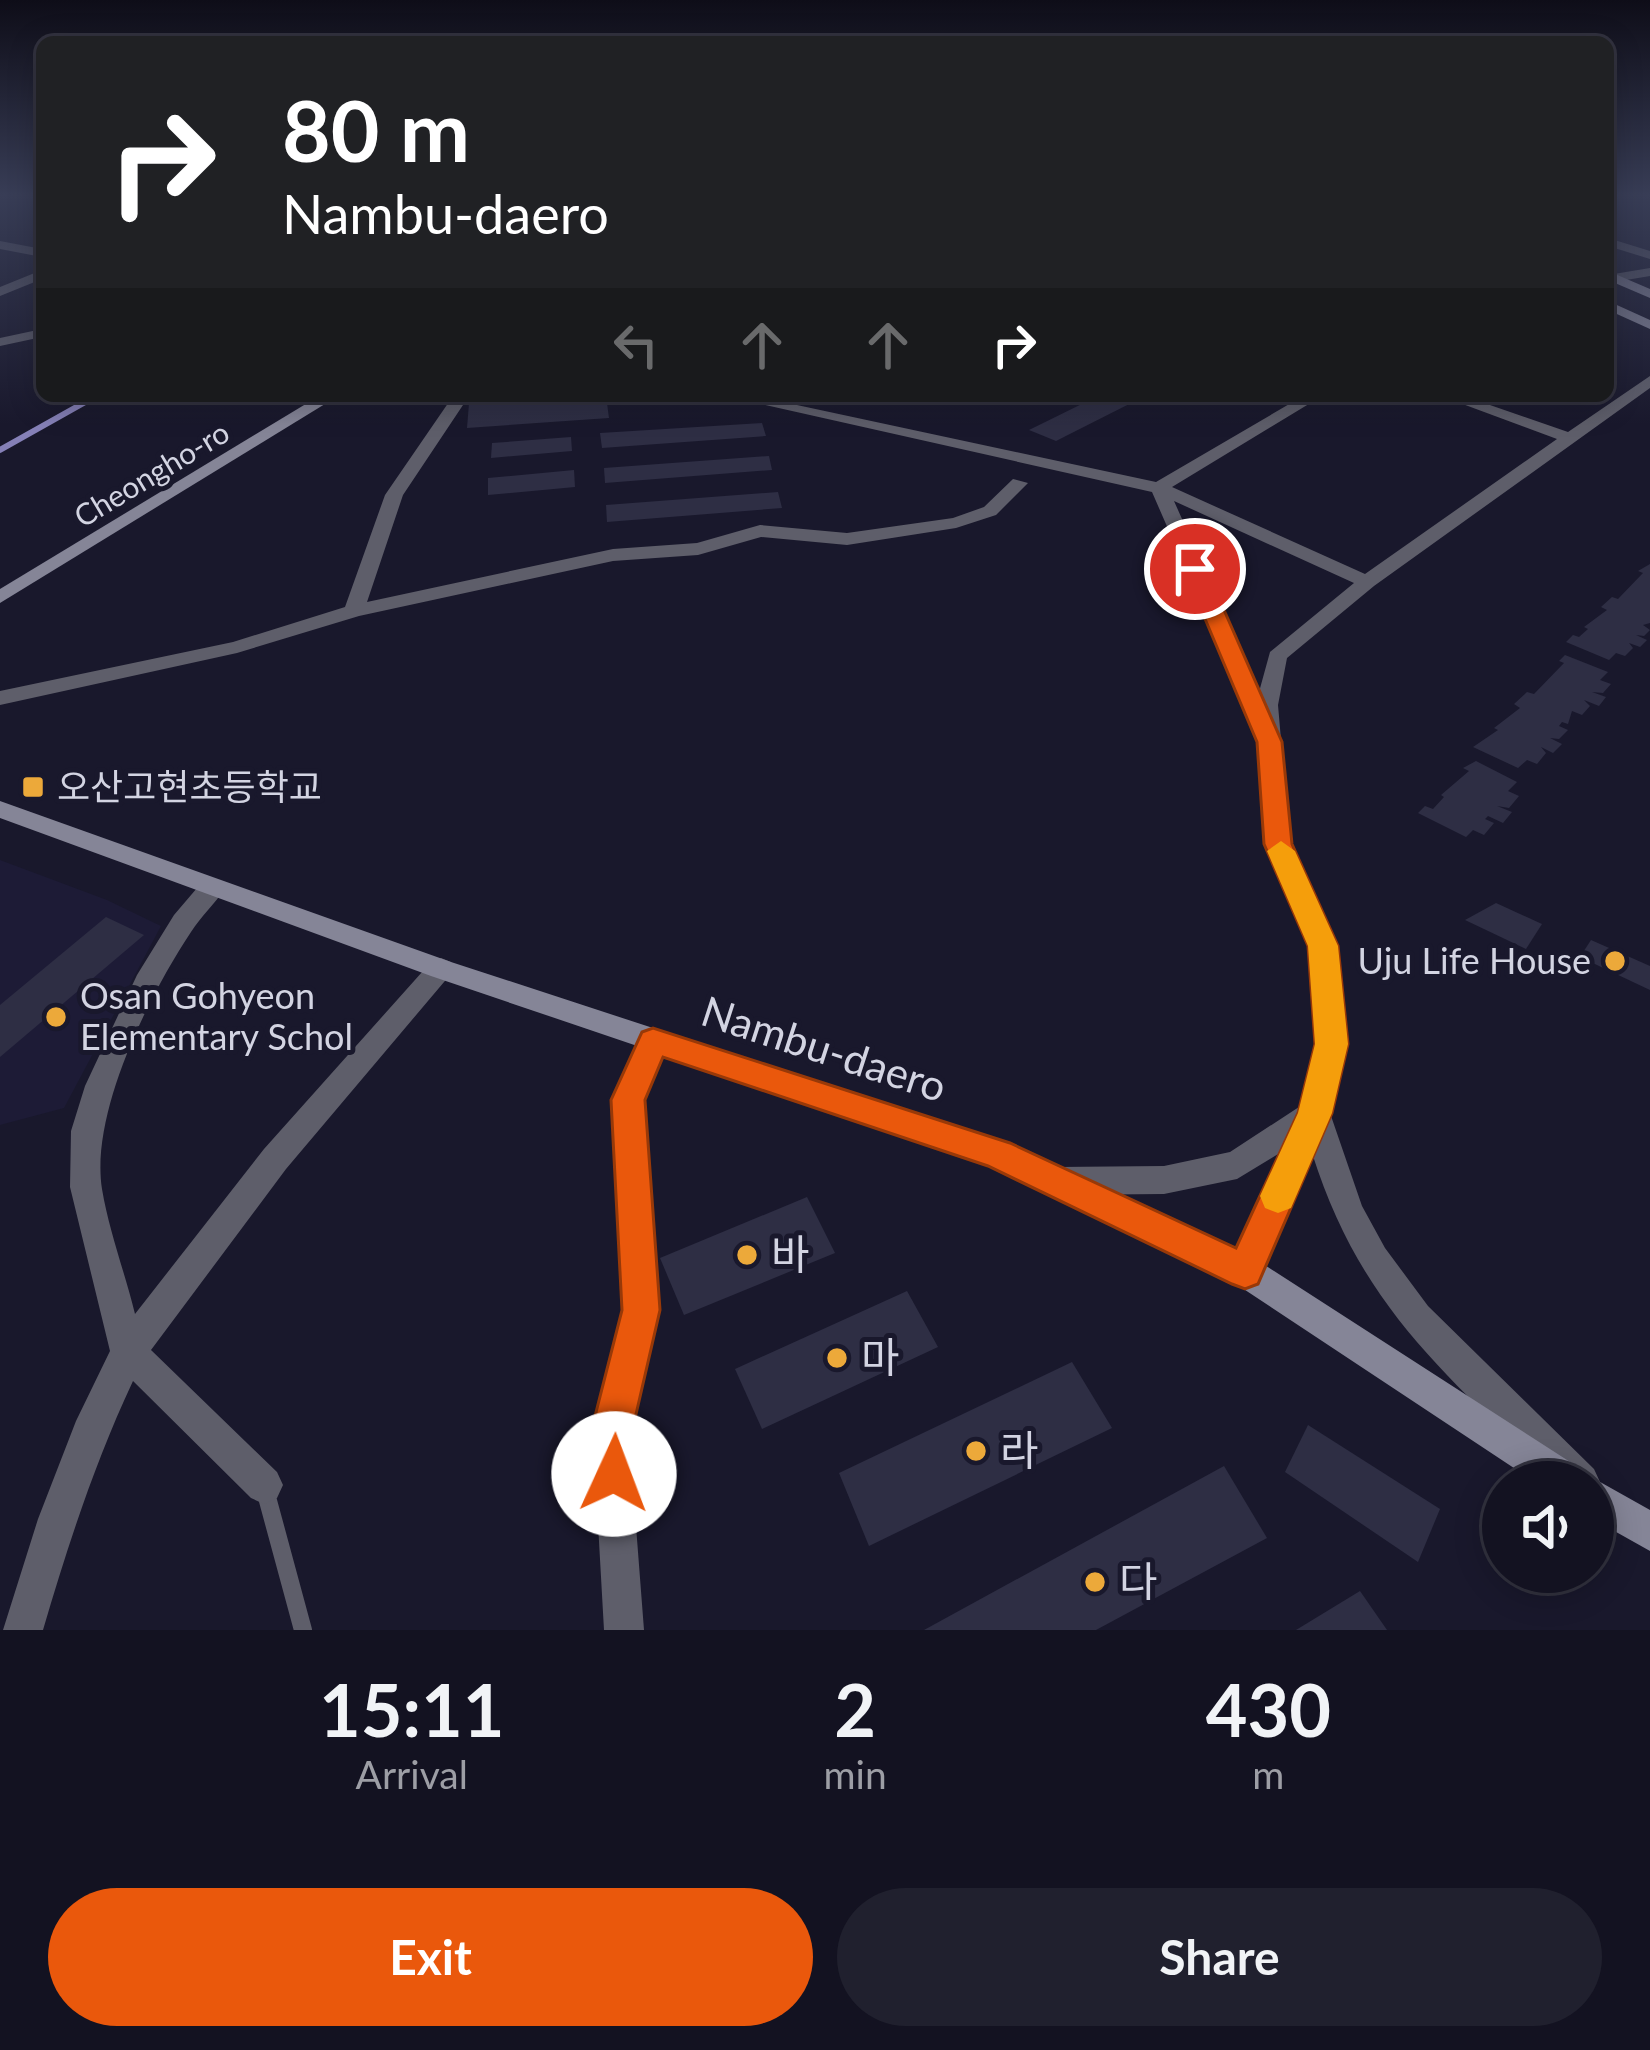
<!DOCTYPE html>
<html lang="en">
<head>
<meta charset="utf-8">
<style>
	:root { --surface:#131221; --page:#20202e; --text:#f1f3f6; --muted:#9d9ea5; --line:#32323f; --accent:#ea580c }
	body { margin:0; font-family:Lato,"Noto Sans KR",sans-serif; background:var(--page); color:var(--text); height:100vh; display:flex; flex-direction:column; font-size:45px; white-space:nowrap }
	* { box-sizing:border-box; margin:0 }
	p { font-size:39px; color:var(--muted) }
	.icon { flex:none; width:66px; height:66px; fill:none; stroke:currentColor; stroke-width:2; stroke-linecap:round; stroke-linejoin:round }
	.map { position:relative; height:1630px; overflow:hidden }
	.drawer { display:flex; flex-direction:column; background:var(--surface); flex:1 }
	.drawer>* { flex:none }
	.top-card { position:absolute; left:36px; top:36px; width:1578px; height:366px; border-radius:18px; box-shadow:0 6px 30px #0003,0 0 0 3px var(--line); background:#202124; color:#fff; overflow:hidden }
	.buttons { position:absolute; left:1482px; top:1461px; display:grid; gap:24px }
	.buttons a { display:grid; place-items:center; width:132px; height:132px; border-radius:50%; background:var(--surface); box-shadow:0 6px 30px #0003,0 0 0 3px var(--line); font-size:60px }
	.pin { position:absolute; display:grid; place-items:center; width:102px; height:102px; color:#fff; margin:-51px; border:6px solid #fff; border-radius:50%; box-shadow:0 3px 12px #0007 }
	.me { position:absolute; width:132px; margin:-66px; rotate:2deg; stroke-linejoin:round; filter:drop-shadow(0 0 9px #0008) }
	.turn { display:flex; align-items:center; gap:42px; height:252px; padding:0 48px; font-size:54px }
	.turn .icon { width:156px; height:156px; stroke-width:2.5 }
	.turn b { display:block; font-size:84px; line-height:102px }
	.lanes { display:flex; align-items:center; height:114px; padding:0 48px; background:#0003; justify-content:center; gap:60px; direction:ltr }
	.lanes .off { opacity:.35 }
	.eta { display:flex; justify-content:space-evenly; align-items:center; height:204px; text-align:center }
	.eta b { font-size:72px; font-weight:700; line-height:84px }
	.action { display:flex; gap:24px; margin-top:auto; padding:24px 48px }
	.action a { flex:1; height:138px; border-radius:72px; background:var(--accent); color:#fff; font-size:48px; font-weight:700; line-height:138px; text-align:center }
	.action a+a { background:var(--page); color:var(--text) }
	.map>svg:first-child { display:block }
	.built { fill:#1d1b36 }
	.lines { fill:none; stroke-linecap:round; stroke-linejoin:round }
	.stream { stroke:#8580b7; stroke-width:6 }
	.building { fill:#2e2e44 }
	.lane { stroke:#5e5e6a; stroke-width:18 }
	.street { fill:#5e5e6a; fill-rule:evenodd }
	.secondary { fill:#858597; fill-rule:evenodd }
	.route { fill:#ea580c; stroke:#983908; stroke-width:3 }
	.slow { fill:#f59e0b }
	.poi-dot { fill:#eca93a; stroke:#19182c; stroke-width:4.5 }
	.labels { text-anchor:middle; stroke-width:10; stroke-linejoin:round; paint-order:stroke }
	.far-street-label { font-size:30px; fill:#d3d4e2; stroke:#19182c }
	.poi-label { font-size:36px; fill:#d3d4e2; stroke:#19182c; text-anchor:start }
	.near-street-label { font-size:42px; fill:#d3d4e2; stroke:#19182c }
	.near-poi-label { font-size:42px; fill:#d3d4e2; stroke:#19182c; text-anchor:start }
</style>
</head>
<body>
<div class="map">
<svg width="1650" height="1630" viewBox="0 0 1650 1630">
	<rect width="100%" height="100%" fill="#19182c"/>
	<!-- built -->
	<path class="built" d="M0 860 107 900 161 926 64 1108 0 1125Z"/>
	<g class="lines">
		<!-- stream -->
		<path class="stream" d="M0 450 96 396"/>
	</g>
	<!-- building -->
	<g class="building">
		<path d="M550 396H606L609 418 467 428 469 403Z"/>
		<path d="M1098 396H1145L1056 441 1029 430Z"/>
		<path d="M762 423 766 436 602 448 600 433Z"/>
		<path d="M571 437 572 451 491 458 492 443Z"/>
		<path d="M769 456 772 470 605 483 604 468Z"/>
		<path d="M574 470 575 487 488 495V478Z"/>
		<path d="M778 492 782 508 607 522 606 505Z"/>
		<path d="M1650 564V623L1643 625 1650 630 1644 636 1636 635 1647 640 1640 647 1629 643 1633 648 1625 656 1616 653 1609 660 1566 642 1573 635 1579 637 1588 629 1584 627 1607 610 1601 607 1612 597 1618 599 1643 573 1638 571Z"/>
		<path d="M1565 655 1608 672 1600 680 1611 684 1603 693 1592 692 1606 697 1599 706 1584 700 1590 706 1582 715 1572 711 1568 724 1562 722 1559 726 1568 730 1559 739 1550 738 1562 744 1553 753 1541 747 1546 753 1537 764 1527 760 1518 768 1473 747 1498 730 1494 728 1520 708 1514 704 1527 692 1534 694 1564 663 1559 661Z"/>
		<path d="M1476 761 1517 782 1508 791 1519 796 1509 808 1497 806 1512 812 1503 823 1488 816 1485 819 1494 823 1484 835 1473 830 1466 837 1418 813 1425 806 1433 809 1444 797 1441 795 1469 771 1463 768Z"/>
		<path d="M1496 903 1542 924 1526 949 1465 920Z"/>
		<path d="M106 917 144 935 0 1057V1005Z"/>
		<path d="M1591 940 1650 966V990L1580 957Z"/>
		<path d="M807 1197 835 1253 684 1315 660 1258Z"/>
		<path d="M907 1291 938 1347 762 1429 735 1369Z"/>
		<path d="M1072 1362 1112 1428 869 1546 839 1473Z"/>
		<path d="M1308 1425 1440 1509 1418 1562 1285 1472Z"/>
		<path d="M1224 1466 1267 1538 1096 1630H924Z"/>
		<path d="M1360 1591 1387 1630H1296Z"/>
	</g>
	<g class="lines">
		<!-- lane -->
		<path class="lane" d="M264 1486 303 1630"/>
		<!-- street -->
		<g class="street">
			<path d="M1608 238 1650 251V259L1608 246Z"/>
			<path d="M0 241 42 249V257L0 249Z"/>
			<path d="M1650 268V276L1608 283V275Z"/>
			<path d="M42 270V279L0 296V287Z"/>
			<path d="M42 329V337L0 346V338Z"/>
			<path d="M1650 376V388L1374 586 1287 658 1278 705 1290 844 1336 946 1346 1044 1330 1113 1362 1206 1385 1248 1428 1306 1594 1469 1600 1482 1593 1496V1482H1555C1445 1372 1361 1308 1312 1153L1257 1282 1245 1287 1233 1282 1228 1271 1283 1151 1237 1179 1164 1194 1057 1195 1046 1191 1041 1181 1046 1171 1057 1167 1164 1166 1230 1152 1302 1105 1318 1044 1310 946 1266 844 1258 735 1152 492 725 396H755L1156 482 1303 396H1322L1172 487 1365 574 1557 439 1441 396H1464L1568 432ZM1174 501 1354 583 1270 652 1259 692Z"/>
			<path d="M453 396H469L403 495 367 602 613 549 697 543 760 525 847 533 953 518 984 507 1013 479 1028 483 996 515 956 528 847 545 761 537 698 555 613 561 359 616 237 653 0 705V691L233 642 345 607 385 495Z"/>
			<path d="M212 879 221 881 225 888C215 904 201 916 191 932 149 995 90 1113 102 1189 109 1231 125 1273 135 1314L264 1149 431 962 441 958 451 962 455 969 286 1169 151 1350 277 1472 283 1485 277 1498 264 1504 251 1498 133 1381C95 1462 68 1545 43 1630H3L38 1519 76 1421 110 1351 70 1187 71 1131 85 1086 137 975 174 915 203 881Z"/>
			<path d="M653 1029 663 1033 667 1041 643 1100 658 1310 629 1435 644 1630H604L593 1435 624 1310 613 1100 643 1033Z"/>
		</g>
		<!-- secondary -->
		<g class="secondary">
			<path d="M1608 271 1650 289V298L1608 280Z"/>
			<path d="M1608 301 1650 320V329L1608 310Z"/>
			<path d="M319 396H338L0 603V589Z"/>
			<path d="M0 801 451 962 1008 1144 1257 1260 1581 1469 1586 1481 1593 1478 1650 1510V1551L1593 1519V1482H1535L1233 1282 988 1165 431 976 0 818Z"/>
		</g>
	</g>
	<!-- sky -->
	<linearGradient id="sky" x2="0" y2="1"><stop stop-color="#0e0d18"/><stop offset="0.46" stop-color="#383d56"/><stop offset="1" stop-color="#383d56" stop-opacity="0"/></linearGradient>
	<rect width="1650" height="424" fill="url(#sky)"/>
	<!-- route -->
	<path class="route" d="M1195 563 1206 569 1282 742 1292 844 1338 946 1348 1044 1332 1113 1258 1284 1245 1289 1232 1284 988 1166 663 1057 645 1100 660 1310 631 1436 635 1474 628 1489 614 1495 599 1489 592 1474 590 1436 622 1310 611 1100 642 1032 653 1028 1010 1143 1236 1248 1298 1113 1315 1044 1308 946 1264 844 1257 742 1184 569Z"/>
	<!-- slow -->
	<path class="slow" d="M1281 841 1295 851 1338 946 1348 1044 1332 1113 1291 1208 1278 1213 1265 1208 1260 1196 1298 1113 1315 1044 1308 946 1267 851Z"/>
	<!-- markers -->
	<g class="poi-dot">
		<rect x="21" y="775" width="24" height="24" rx="6"/>
		<circle cx="1615" cy="961" r="12"/>
		<circle cx="56" cy="1017" r="12"/>
		<circle cx="747" cy="1255" r="12"/>
		<circle cx="837" cy="1358" r="12"/>
		<circle cx="976" cy="1451" r="12"/>
		<circle cx="1095" cy="1582" r="12"/>
	</g>
	<g class="labels">
		<!-- far-street labels -->
		<g class="far-street-label">
			<text transform="translate(152 475) rotate(-31)" y="10">Cheongho-ro</text>
		</g>
		<!-- poi labels -->
		<g class="poi-label">
			<text x="57" y="800">오산고현초등학교</text>
			<text x="1591" y="974" text-anchor="end">Uju Life House</text>
			<text x="80" y="1009">Osan Gohyeon<tspan x="80" dy="41">Elementary Schol</tspan></text>
		</g>
		<!-- near-street labels -->
		<g class="near-street-label">
			<text transform="translate(824 1049) rotate(18)" y="15">Nambu-daero</text>
		</g>
		<!-- near-poi labels -->
		<g class="near-poi-label">
			<text x="771" y="1270">바</text>
			<text x="861" y="1373">마</text>
			<text x="1000" y="1466">라</text>
			<text x="1119" y="1597">다</text>
		</g>
	</g>
</svg>
<div class="buttons">
<a><svg class="icon" aria-label="sound" viewBox="0 0 24 24"><path d="M4 9h4l5-4v14l-5-4H4zM17 9q2 3 0 6"/></svg></a>
</div>
<div class="pin" style="left:1195px;top:569px;background:#d93025"><svg class="icon" aria-label="arrive" viewBox="0 0 24 24"><path d="M6 21V4h12l-3 4 3 4H6"/></svg></div>
<svg class="me" style="left:614px;top:1474px" viewBox="-20 -20 40 40"><circle r="19" fill="#fff"/><path d="M0-13L10 11 0 6-10 11z" fill="#ea580c"/></svg>
<div class="top-card">
<div class="turn"><svg class="icon" aria-label="right" viewBox="0 0 24 24"><path d="M7 20v-9h11M14 6l5 5-5 5"/></svg><div><b>80 m</b>Nambu-daero</div></div>
<div class="lanes"><svg class="icon off" aria-label="left" viewBox="0 0 24 24"><path d="M17 20v-9H6M10 6l-5 5 5 5"/></svg><svg class="icon off" aria-label="ahead" viewBox="0 0 24 24"><path d="M12 20V5M6 11l6-6 6 6"/></svg><svg class="icon off" aria-label="ahead" viewBox="0 0 24 24"><path d="M12 20V5M6 11l6-6 6 6"/></svg><svg class="icon" aria-label="right" viewBox="0 0 24 24"><path d="M7 20v-9h11M14 6l5 5-5 5"/></svg></div>
</div>
</div>
<section class="drawer">
<div class="eta">
<div><b>15:11</b><p>Arrival</p></div>
<div><b>2</b><p>min</p></div>
<div><b>430</b><p>m</p></div>
</div>
<div class="action"><a>Exit</a><a>Share</a></div>
</section>
</body>
</html>
